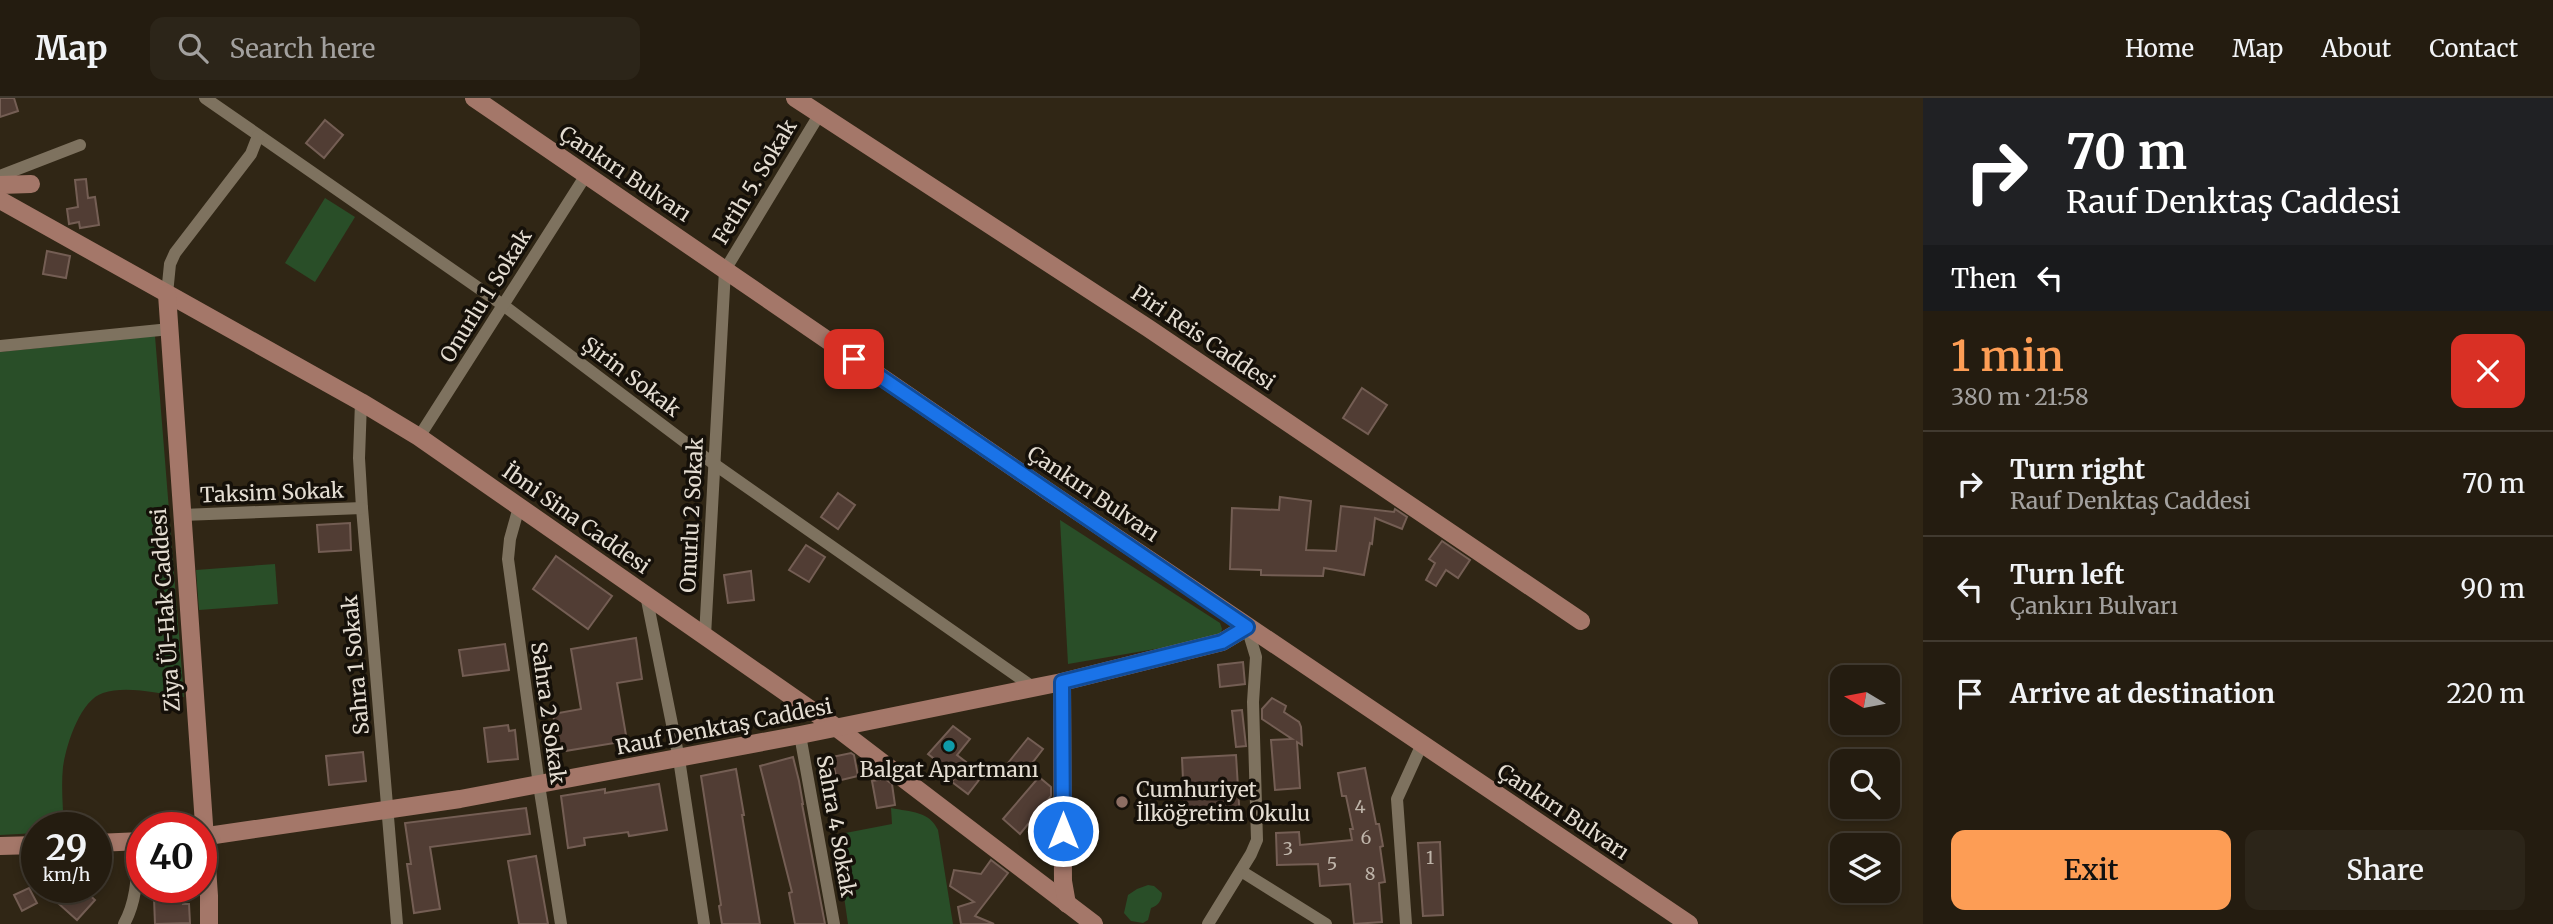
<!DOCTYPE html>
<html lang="en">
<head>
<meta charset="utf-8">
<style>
	:root { --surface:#241c10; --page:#2c2519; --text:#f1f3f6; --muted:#a3a19f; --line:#413a30; --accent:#fd9d55 }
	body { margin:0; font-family:Merriweather,serif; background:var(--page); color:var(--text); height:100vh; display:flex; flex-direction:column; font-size:26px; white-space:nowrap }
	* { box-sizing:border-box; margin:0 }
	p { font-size:23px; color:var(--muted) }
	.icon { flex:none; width:38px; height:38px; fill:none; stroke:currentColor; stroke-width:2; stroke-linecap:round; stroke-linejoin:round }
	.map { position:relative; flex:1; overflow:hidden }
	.panel { display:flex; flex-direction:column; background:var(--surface); width:630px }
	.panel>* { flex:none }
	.banner { background:#202124; color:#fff; overflow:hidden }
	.needle { width:46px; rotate:280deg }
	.controls { position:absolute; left:1830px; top:567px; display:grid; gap:14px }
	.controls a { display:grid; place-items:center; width:70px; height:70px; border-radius:14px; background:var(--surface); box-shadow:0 4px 10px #0003,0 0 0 2px var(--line); font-size:35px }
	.speed { position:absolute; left:21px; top:714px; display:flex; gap:14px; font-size:35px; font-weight:700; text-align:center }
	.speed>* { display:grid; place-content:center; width:91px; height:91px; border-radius:50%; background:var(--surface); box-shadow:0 4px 10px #0003,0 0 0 2px var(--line); line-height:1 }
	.speed small { font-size:18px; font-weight:400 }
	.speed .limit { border:10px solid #d22; background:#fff; color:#111 }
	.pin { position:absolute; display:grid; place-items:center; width:60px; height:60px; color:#fff; margin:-30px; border-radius:14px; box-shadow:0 4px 10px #0006 }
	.me { position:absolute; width:77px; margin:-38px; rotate:0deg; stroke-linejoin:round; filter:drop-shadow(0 0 5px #0008) }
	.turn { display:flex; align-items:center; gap:24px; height:147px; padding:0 28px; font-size:32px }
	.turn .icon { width:91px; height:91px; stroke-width:2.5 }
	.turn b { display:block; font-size:49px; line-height:60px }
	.then { display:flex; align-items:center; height:66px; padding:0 28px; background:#0003; gap:14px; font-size:26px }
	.round { display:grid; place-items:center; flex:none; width:74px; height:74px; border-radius:14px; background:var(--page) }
	.headline { display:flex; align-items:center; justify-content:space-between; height:119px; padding:0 28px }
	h1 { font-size:42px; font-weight:600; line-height:52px; color:var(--accent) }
	.button { display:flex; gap:14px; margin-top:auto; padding:14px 28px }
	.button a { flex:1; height:80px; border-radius:14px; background:var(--accent); color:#111; font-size:28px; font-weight:600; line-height:80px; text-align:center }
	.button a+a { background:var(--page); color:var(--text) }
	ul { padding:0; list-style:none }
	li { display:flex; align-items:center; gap:21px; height:105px; padding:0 28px; border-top:2px solid var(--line) }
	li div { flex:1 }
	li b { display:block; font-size:26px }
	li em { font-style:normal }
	header { display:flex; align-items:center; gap:42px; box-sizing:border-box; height:98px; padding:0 35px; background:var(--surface); border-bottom:2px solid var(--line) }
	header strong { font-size:33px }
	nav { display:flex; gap:38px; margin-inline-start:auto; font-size:24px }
	.search { width:490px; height:63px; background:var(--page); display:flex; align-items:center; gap:18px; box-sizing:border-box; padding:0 24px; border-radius:14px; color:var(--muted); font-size:26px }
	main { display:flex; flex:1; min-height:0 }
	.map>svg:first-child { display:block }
	.green { fill:#294e28 }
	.building { fill:#513d34; stroke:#745e54; stroke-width:2 }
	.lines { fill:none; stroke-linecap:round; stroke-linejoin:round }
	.street { stroke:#7e725f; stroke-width:12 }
	.secondary { stroke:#a47769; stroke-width:18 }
	.route-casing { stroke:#114b97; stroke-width:18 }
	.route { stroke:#1a73e8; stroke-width:12 }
	.culture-dot { fill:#0f9aa8; stroke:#151009; stroke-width:2.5 }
	.education-dot { fill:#8d6e63; stroke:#151009; stroke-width:2.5 }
	.labels { text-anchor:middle; stroke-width:7; stroke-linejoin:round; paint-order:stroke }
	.number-label { font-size:18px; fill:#bfb5aa }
	.street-label { font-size:21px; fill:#e4ddd2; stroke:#151009 }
	.poi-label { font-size:21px; fill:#e4ddd2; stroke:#151009 }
</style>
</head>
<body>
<header>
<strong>Map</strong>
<div class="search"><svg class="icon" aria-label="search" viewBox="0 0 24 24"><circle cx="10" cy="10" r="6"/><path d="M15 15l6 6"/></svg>Search here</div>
<nav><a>Home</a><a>Map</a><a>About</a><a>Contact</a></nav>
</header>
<main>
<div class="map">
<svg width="1923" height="826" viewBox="0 0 1923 826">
	<rect width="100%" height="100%" fill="#302615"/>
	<!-- green -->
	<g class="green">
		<path d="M325 100 355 119 315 184 285 165Z"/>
		<path d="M155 238 184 599C159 596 127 587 103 595 80 602 66 648 63 669 61 689 63 710 64 730H37V735L0 737V254Z"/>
		<path d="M1060 422 1220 525 1222 531 1219 540 1068 566Z"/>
		<path d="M275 466 278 506 199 512 196 472Z"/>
		<path d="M891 710C911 714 929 713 938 732L953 826H848L835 737 892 726Z"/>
		<path d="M1148 787 1154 788 1162 795C1162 802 1158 808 1151 810L1148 822 1143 825 1131 823 1124 815 1128 797 1137 791Z"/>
	</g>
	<!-- building -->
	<g class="building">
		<path d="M0 0H14L18 13 0 19Z"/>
		<path d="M325 22 343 37 324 60 306 45Z"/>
		<path d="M86 81 88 100 95 99 99 127 80 130 79 124 69 126 67 111 78 109 75 82Z"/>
		<path d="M47 153 70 158 66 180 43 176Z"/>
		<path d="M1362 290 1387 307 1368 336 1343 320Z"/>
		<path d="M838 395 855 407 838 431 821 419Z"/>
		<path d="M1280 399 1311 403 1306 452 1336 453 1341 408 1394 414 1395 411 1407 419 1402 431 1375 420 1372 446 1370 445 1364 477 1324 470 1323 478 1261 477V472L1230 471 1232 410 1279 412Z"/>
		<path d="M350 425 351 452 319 454 317 427Z"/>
		<path d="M1442 443 1470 462 1458 480 1446 472 1436 488 1426 482 1435 465 1429 461Z"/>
		<path d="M806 447 825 459 809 484 789 472Z"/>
		<path d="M556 458 612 498 588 531 533 491Z"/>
		<path d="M751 473 754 502 728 505 724 477Z"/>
		<path d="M636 540 642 581 617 585 627 643 559 654 553 616 581 611 571 551Z"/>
		<path d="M505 546 509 572 463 578 459 552Z"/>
		<path d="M1243 564 1245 586 1220 589 1218 567Z"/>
		<path d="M1272 600 1286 608 1284 614 1299 624 1301 629 1302 647 1297 644 1300 690 1275 692 1271 642 1292 641 1262 621V611Z"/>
		<path d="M1242 612 1246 648 1236 649 1232 613Z"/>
		<path d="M508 627 509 633 515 632 518 661 488 664 484 630Z"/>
		<path d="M953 628 970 641 957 657 983 677 968 696 952 684 956 678 928 656Z"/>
		<path d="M1028 640 1043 651 1023 677 1008 665Z"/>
		<path d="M363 654 366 683 329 687 326 658Z"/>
		<path d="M851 655 854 657 858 678 837 683 832 659Z"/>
		<path d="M1236 657 1240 722 1185 725 1182 660Z"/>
		<path d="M793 659 799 683 803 706H802L825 826H795L789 795 792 794 760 668Z"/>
		<path d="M1365 670 1376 726H1379L1383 748 1380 749 1385 784 1379 785 1382 824 1354 826 1350 786 1320 788 1318 766 1277 767 1276 735 1299 734 1300 747 1352 742 1350 731H1353L1346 698H1342L1338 675Z"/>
		<path d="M736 671 744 717H742L760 826H722L719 808 721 807 701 678Z"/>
		<path d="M1039 679 1051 689V698L1020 736 1003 721Z"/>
		<path d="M885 681 892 686 895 707 877 710 872 683Z"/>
		<path d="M659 686 667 732 629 738 628 734 584 740 585 747 568 750 561 698 605 691V695Z"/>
		<path d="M526 710 530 736 430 749 440 811 414 815 407 766H411L405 725Z"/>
		<path d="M1440 744 1443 817 1423 818 1418 745Z"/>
		<path d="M536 758 548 826H519L508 763Z"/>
		<path d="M991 762 1008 775 975 818 994 826H961L958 809 974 804 950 788 954 772 981 776Z"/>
		<path d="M68 789H81L95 802 77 822 59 806 65 799 62 796Z"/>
		<path d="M29 790 37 805 22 813 14 797Z"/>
		<path d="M183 799V806H189L190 825 155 826 154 800Z"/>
	</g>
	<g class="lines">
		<!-- street -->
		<g class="street">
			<path d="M205 0 503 207 714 366 1034 590"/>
			<path d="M0 78 80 47"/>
			<path d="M167 196 170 166 175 155 251 56 258 38"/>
			<path d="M0 248 170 231"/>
			<path d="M361 304 359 360 362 410 397 826"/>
			<path d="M419 339 586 77"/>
			<path d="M519 409 510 441 508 461 539 687 561 826"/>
			<path d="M182 417 362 410"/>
			<path d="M646 497 679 661 704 826"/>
			<path d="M705 538 725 172 819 17"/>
			<path d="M800 637 834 826"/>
			<path d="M1241 773 1326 826"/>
			<path d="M124 826C138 801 137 772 139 744"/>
			<path d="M1208 826 1251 756 1257 742 1253 604 1256 559 1247 529"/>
			<path d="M1406 826 1397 701 1422 646"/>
		</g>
		<!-- secondary -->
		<g class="secondary">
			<path d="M474 0 1049 394 1689 826"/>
			<path d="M795 0 1148 230 1581 523"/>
			<path d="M0 87 31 86"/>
			<path d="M0 102 361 304 419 339 837 630 1094 826"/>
			<path d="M167 196 209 798V826"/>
			<path d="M1062 584 1063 783 1067 806"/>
			<path d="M201 739 460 701 800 637 1062 584 1222 544 1247 529"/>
			<path d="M96 745 142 743"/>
			<path d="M0 748 37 747"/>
		</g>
	</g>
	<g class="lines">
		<defs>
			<path id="route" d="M854 261 1247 529 1222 544 1062 584 1063 733"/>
		</defs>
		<!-- route casing -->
		<use href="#route" class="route-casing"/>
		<!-- route -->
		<use href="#route" class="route"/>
	</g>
	<!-- markers -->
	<circle class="culture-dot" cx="949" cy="648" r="7"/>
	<circle class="education-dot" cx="1122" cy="704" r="7"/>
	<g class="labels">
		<!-- number labels -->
		<g class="number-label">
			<text x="1360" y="715">4</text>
			<text x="1366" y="746">6</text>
			<text x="1288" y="757">3</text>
			<text x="1430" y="766">1</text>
			<text x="1332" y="772">5</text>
			<text x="1370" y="782">8</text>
		</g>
		<!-- street labels -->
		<g class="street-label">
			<text transform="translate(625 76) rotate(34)" y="7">Çankırı Bulvarı</text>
			<text transform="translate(755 84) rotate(-59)" y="7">Fetih 5. Sokak</text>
			<text transform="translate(486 198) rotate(-58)" y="7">Onurlu 1 Sokak</text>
			<text transform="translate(1203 240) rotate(34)" y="7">Piri Reis Caddesi</text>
			<text transform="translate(631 279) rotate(37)" y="7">Şirin Sokak</text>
			<text transform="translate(272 395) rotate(-2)" y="7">Taksim Sokak</text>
			<text transform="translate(1093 396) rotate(34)" y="7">Çankırı Bulvarı</text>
			<text transform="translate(692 417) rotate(-87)" y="7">Onurlu 2 Sokak</text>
			<text transform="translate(576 421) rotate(35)" y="7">İbni Sina Caddesi</text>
			<text transform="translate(166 512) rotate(-94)" y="7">Ziya Ül-Hak Caddesi</text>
			<text transform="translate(356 567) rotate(-95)" y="7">Sahra 1 Sokak</text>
			<text transform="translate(548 615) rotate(82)" y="7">Sahra 2 Sokak</text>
			<text transform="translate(724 629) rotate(-11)" y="7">Rauf Denktaş Caddesi</text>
			<text transform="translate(1563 714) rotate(34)" y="7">Çankırı Bulvarı</text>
			<text transform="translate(836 728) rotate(80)" y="7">Sahra 4 Sokak</text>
		</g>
		<!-- poi labels -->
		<g class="poi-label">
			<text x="949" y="679">Balgat Apartmanı</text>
			<text x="1136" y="699" text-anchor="start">Cumhuriyet<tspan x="1136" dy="24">İlköğretim Okulu</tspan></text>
		</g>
	</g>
</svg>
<div class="controls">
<a><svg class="needle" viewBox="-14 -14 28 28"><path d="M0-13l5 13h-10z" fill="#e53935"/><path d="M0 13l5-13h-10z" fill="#a3a19f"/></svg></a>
<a><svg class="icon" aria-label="search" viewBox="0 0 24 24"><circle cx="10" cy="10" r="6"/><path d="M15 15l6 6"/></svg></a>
<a><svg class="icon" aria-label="layers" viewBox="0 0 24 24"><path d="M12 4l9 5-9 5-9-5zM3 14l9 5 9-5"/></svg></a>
</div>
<div class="speed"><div>29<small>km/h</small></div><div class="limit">40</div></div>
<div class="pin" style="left:854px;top:261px;background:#d93025"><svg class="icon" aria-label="arrive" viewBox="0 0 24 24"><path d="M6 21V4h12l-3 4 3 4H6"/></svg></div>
<svg class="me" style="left:1063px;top:733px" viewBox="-20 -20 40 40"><circle r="17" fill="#1a73e8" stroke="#fff" stroke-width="3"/><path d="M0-11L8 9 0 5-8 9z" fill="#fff"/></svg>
</div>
<section class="panel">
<div class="banner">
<div class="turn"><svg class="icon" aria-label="right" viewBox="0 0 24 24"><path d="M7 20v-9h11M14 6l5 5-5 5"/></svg><div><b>70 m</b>Rauf Denktaş Caddesi</div></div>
<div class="then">Then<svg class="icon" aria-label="left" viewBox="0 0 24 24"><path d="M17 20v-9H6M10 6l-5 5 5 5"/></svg></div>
</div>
<div class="headline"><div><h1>1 min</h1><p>380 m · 21:58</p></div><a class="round" style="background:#d93025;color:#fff"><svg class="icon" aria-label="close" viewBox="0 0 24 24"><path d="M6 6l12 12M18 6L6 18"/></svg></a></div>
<ul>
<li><svg class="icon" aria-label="right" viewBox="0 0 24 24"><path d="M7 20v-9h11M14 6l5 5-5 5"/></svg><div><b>Turn right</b><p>Rauf Denktaş Caddesi</p></div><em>70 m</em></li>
<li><svg class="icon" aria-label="left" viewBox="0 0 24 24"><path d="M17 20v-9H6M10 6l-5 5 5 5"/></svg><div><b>Turn left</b><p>Çankırı Bulvarı</p></div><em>90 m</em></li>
<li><svg class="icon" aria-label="arrive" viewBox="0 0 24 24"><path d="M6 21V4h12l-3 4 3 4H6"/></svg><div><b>Arrive at destination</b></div><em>220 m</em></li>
</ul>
<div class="button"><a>Exit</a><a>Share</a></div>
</section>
</main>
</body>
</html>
